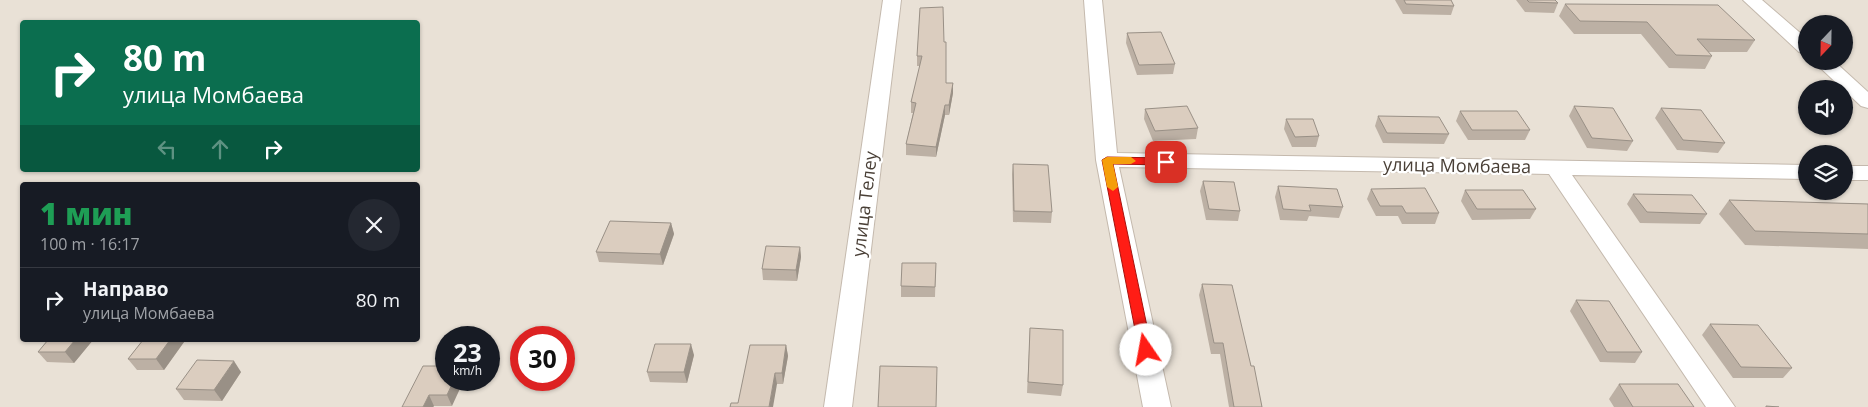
<!DOCTYPE html>
<html lang="ru">
<head>
<meta charset="utf-8">
<style>
	:root { --surface:#171b24; --page:#242831; --text:#f1f3f6; --muted:#9ea1a6; --line:#363941 }
	body { margin:0; font-family:"Open Sans",sans-serif; background:var(--page); color:var(--text); height:100vh; display:flex; flex-direction:column; font-size:19px; white-space:nowrap }
	* { box-sizing:border-box; margin:0 }
	p { font-size:16px; color:var(--muted) }
	.icon { flex:none; width:28px; height:28px; fill:none; stroke:currentColor; stroke-width:2; stroke-linecap:round; stroke-linejoin:round }
	.map { position:relative; flex:1; overflow:hidden }
	.side { position:absolute; left:20px; top:182px; width:400px; height:160px; display:flex; flex-direction:column; background:var(--surface); border-radius:5px; box-shadow:0 1px 4px #0004 }
	.side>* { flex:none }
	.guide { position:absolute; left:20px; top:20px; width:400px; height:152px; border-radius:5px; box-shadow:0 1px 4px #0004; background:#0b6e4f; color:#fff; overflow:hidden }
	.needle { width:32px; rotate:202deg }
	.buttons { position:absolute; left:1798px; top:15px; display:grid; gap:10px }
	.buttons a { display:grid; place-items:center; width:55px; height:55px; border-radius:50%; background:var(--surface); box-shadow:0 1px 4px #0004; font-size:25px }
	.speed { position:absolute; left:435px; top:326px; display:flex; gap:10px; font-size:25px; font-weight:700; text-align:center }
	.speed>* { display:grid; place-content:center; width:65px; height:65px; border-radius:50%; background:var(--surface); box-shadow:0 1px 4px #0004; line-height:1 }
	.speed small { font-size:12px; font-weight:400 }
	.speed .limit { border:8px solid #d22; background:#fff; color:#111 }
	.pin { position:absolute; display:grid; place-items:center; width:42px; height:42px; color:#fff; margin:-21px; border-radius:10px; box-shadow:0 2px 8px #0006 }
	.me { position:absolute; width:55px; margin:-28px; rotate:348deg; stroke-linejoin:round; filter:drop-shadow(0 0 4px #0008) }
	.turn { display:flex; align-items:center; gap:18px; height:105px; padding:0 20px; font-size:22px }
	.turn .icon { width:65px; height:65px; stroke-width:2.5 }
	.turn b { display:block; font-size:35px; line-height:42px }
	.lanes { display:flex; align-items:center; height:48px; padding:0 20px; background:#0003; justify-content:center; gap:25px; direction:ltr }
	.lanes .off { opacity:.35 }
	.round { display:grid; place-items:center; flex:none; width:52px; height:52px; border-radius:26px; background:var(--page) }
	.summary { display:flex; align-items:center; justify-content:space-between; height:85px; padding:0 20px }
	h1 { font-size:30px; font-weight:800; line-height:38px; color:#1e9e55 }
	ul { padding:0; list-style:none }
	li { display:flex; align-items:center; gap:15px; height:65px; padding:0 20px; border-top:1px solid var(--line) }
	li div { flex:1 }
	li b { display:block; font-size:19px }
	li em { font-style:normal }
	.map>svg:first-child { display:block }
	.residential { fill:#e9e1d6; fill-rule:evenodd }
	.lines { fill:none; stroke-linecap:round; stroke-linejoin:round }
	.minor-casing { stroke:#c4b9ad; stroke-width:2 }
	.minor { fill:#fff; fill-rule:evenodd }
	.wall { fill:#bcb0a4 }
	.shaded-wall { fill:#999086 }
	.building { fill:#dbcdbf; stroke:#999086 }
	.route { fill:#ff1d15; stroke:#a6130e }
	.slow { fill:#f59e0b }
	.labels { text-anchor:middle; stroke-width:4.5; stroke-linejoin:round; paint-order:stroke }
	.street-label { font-size:18px; fill:#493f36; stroke:#fff }
</style>
</head>
<body>
<div class="map">
<svg width="1868" height="407" viewBox="0 0 1868 407">
	<rect width="100%" height="100%" fill="#f5f0e8"/>
	<!-- residential -->
	<path class="residential" d="M0 0H1868V407H0ZM22 22H418V170H22ZM1806 24H1844V61H1806ZM1806 89H1844V126H1806ZM1806 154H1844V191H1806ZM22 185H418V340H22ZM446 338H489V380H446ZM521 338H564V380H521Z"/>
	<g class="lines">
		<defs>
			<g id="minor">
				<path d="M883 0H901L852 407H824Z"/>
				<path d="M1084 0H1102L1117 153 1806 165V179L1572 175 1735 407H1706L1549 174 1119 167 1171 407H1143L1096 160Z"/>
				<path d="M1743 0H1762L1806 38V54L1799 52Z"/>
				<path d="M1813 61H1834L1868 92V108L1861 106Z"/>
				<rect x="1844" y="166" width="24" height="14"/>
			</g>
		</defs>
		<!-- minor casing -->
		<use href="#minor" class="minor-casing"/>
		<!-- minor -->
		<use href="#minor" class="minor"/>
	</g>
	<!-- wall -->
	<g class="wall">
		<path d="M1395 0H1451L1454 6 1451 15 1403 14Z"/>
		<path d="M1516 0H1555L1558 3 1554 13 1525 12Z"/>
		<path d="M1565 4 1755 40 1747 52H1708L1712 56 1705 69 1669 68 1641 34H1574L1559 16Z"/>
		<path d="M920 8 946 83H953V93L949 115H945L936 157 906 155V144L913 113H911V102L920 66H917V56Z"/>
		<path d="M1127 33 1175 64 1173 74 1137 75 1126 43Z"/>
		<path d="M1574 106 1633 141 1627 151 1587 148 1569 116Z"/>
		<path d="M1661 108 1725 143 1718 153 1677 150 1655 118Z"/>
		<path d="M1145 109 1198 128 1196 139 1153 141 1144 119Z"/>
		<path d="M1460 111 1530 130 1525 140H1468L1456 121Z"/>
		<path d="M1378 116 1449 134 1444 144 1383 143 1375 126Z"/>
		<path d="M1286 119 1319 136 1316 147H1292L1284 129Z"/>
		<path d="M1013 164 1052 212 1051 223 1013 222 1012 174Z"/>
		<path d="M1203 181 1240 211 1238 221 1206 220 1200 191Z"/>
		<path d="M1278 186 1343 207 1339 218 1309 216 1307 221 1280 220 1275 197Z"/>
		<path d="M1371 189 1439 213 1435 224H1402L1398 216H1376L1367 199Z"/>
		<path d="M1465 190 1536 209 1530 219 1472 220 1461 201Z"/>
		<path d="M1633 194 1707 214 1700 224 1640 223 1627 204Z"/>
		<path d="M1729 200 1868 204V249L1745 245 1719 214Z"/>
		<path d="M671 223 674 234 663 265 599 262 596 252Z"/>
		<path d="M800 247 801 257 797 281 763 280 762 269Z"/>
		<path d="M936 263 935 297H901V286Z"/>
		<path d="M1202 284 1251 366 1262 407H1229L1220 354H1211L1199 295Z"/>
		<path d="M1576 300 1642 352 1635 363 1600 362 1570 311Z"/>
		<path d="M1710 324 1792 368 1783 378H1733L1702 335Z"/>
		<path d="M1030 328 1063 385 1061 396 1027 393Z"/>
		<path d="M48 340H93L74 363 47 362 38 352Z"/>
		<path d="M143 340H183L184 342 164 370H137L128 359Z"/>
		<path d="M786 345 788 356 783 384H777L738 403Z"/>
		<path d="M694 355 687 383 650 382 647 372Z"/>
		<path d="M446 366 452 406H434L433 407H402Z"/>
		<path d="M241 372 222 401 184 400 176 389Z"/>
		<path d="M1619 384 1694 407H1614L1609 399Z"/>
	</g>
	<!-- shaded-wall -->
	<g class="shaded-wall">
		<path d="M953 83V93L949 115V105Z"/>
		<path d="M945 105V115L936 157V147Z"/>
		<path d="M671 223 674 234 663 265 660 254Z"/>
		<path d="M800 247 801 257 797 281 796 270Z"/>
		<path d="M75 340H93L74 363 65 352Z"/>
		<path d="M170 340H183L184 342 164 370 156 359Z"/>
		<path d="M691 344 694 355 687 383 684 372Z"/>
		<path d="M786 345 788 356 783 384 782 373Z"/>
		<path d="M234 361 241 372 222 401 214 390Z"/>
		<path d="M775 373 777 384 773 407H769Z"/>
		<path d="M454 380H464L452 406 447 395Z"/>
		<path d="M429 395 434 406 433 407H423Z"/>
	</g>
	<!-- building -->
	<g class="building">
		<path d="M1404 0H1451L1454 6 1406 4Z"/>
		<path d="M1527 0H1555L1558 3 1529 2Z"/>
		<path d="M1565 4 1718 5 1755 40 1697 39 1712 56 1676 55 1647 22 1580 21Z"/>
		<path d="M943 7 944 42H946V83H953L949 105H945L936 147 906 144 916 103 911 102 922 56H917L920 8Z"/>
		<path d="M1161 32 1175 64 1139 65 1127 33Z"/>
		<path d="M1187 106 1198 128 1155 131 1145 109Z"/>
		<path d="M1574 106 1613 108 1633 141 1592 138Z"/>
		<path d="M1661 108 1701 110 1725 143 1683 140Z"/>
		<path d="M1460 111H1517L1530 130H1472Z"/>
		<path d="M1378 116 1439 117 1449 134 1387 133Z"/>
		<path d="M1286 119H1313L1319 136 1295 137Z"/>
		<path d="M1013 164 1048 165 1052 212 1014 211Z"/>
		<path d="M1203 181 1234 182 1240 211 1209 209Z"/>
		<path d="M1278 186 1337 189 1343 207 1309 205 1311 211 1283 209Z"/>
		<path d="M1425 188 1439 213H1406L1402 206H1380L1371 189Z"/>
		<path d="M1465 190H1523L1536 209H1477Z"/>
		<path d="M1633 194 1692 195 1707 214 1647 212Z"/>
		<path d="M1729 200 1868 204V234L1755 231Z"/>
		<path d="M610 221 671 223 660 254 596 252Z"/>
		<path d="M766 246 800 247 796 270 762 269Z"/>
		<path d="M902 263H936L935 287 901 286Z"/>
		<path d="M1202 284 1232 285 1251 366H1254L1262 407H1234L1223 343H1214Z"/>
		<path d="M1576 300 1609 301 1642 352H1607Z"/>
		<path d="M1710 324 1758 325 1792 368 1741 367Z"/>
		<path d="M1030 328 1063 330V385L1028 382Z"/>
		<path d="M48 340H75L65 352H38Z"/>
		<path d="M143 340H170L156 359H128Z"/>
		<path d="M655 344H691L684 372H647Z"/>
		<path d="M750 345H786L782 373H775L769 407H730L731 403H738Z"/>
		<path d="M197 360 234 361 214 390 176 389Z"/>
		<path d="M423 366H446V380H454L447 395H429L423 407H402Z"/>
		<path d="M880 366 937 367 936 407H878Z"/>
		<path d="M1619 384H1678L1694 407H1633Z"/>
		<path d="M1766 406 1779 407H1766Z"/>
	</g>
	<!-- route -->
	<path class="route" d="M1107 157 1166 158 1171 162 1166 165 1113 164 1152 350 1150 354H1141L1139 350 1102 160Z"/>
	<!-- slow -->
	<path class="slow" d="M1107 157H1131L1136 161 1131 164H1113L1118 187 1113 191 1107 187 1102 160Z"/>
	<g class="labels">
		<!-- street labels -->
		<g class="street-label">
			<text transform="translate(1457 166) rotate(1)" y="6">улица Момбаева</text>
			<text transform="translate(865 204) rotate(-83)" y="6">улица Телеу</text>
		</g>
	</g>
</svg>
<div class="buttons">
<a><svg class="needle" viewBox="-14 -14 28 28"><path d="M0-13l5 13h-10z" fill="#e53935"/><path d="M0 13l5-13h-10z" fill="#9ea1a6"/></svg></a>
<a><svg class="icon" aria-label="sound" viewBox="0 0 24 24"><path d="M4 9h4l5-4v14l-5-4H4zM17 9q2 3 0 6"/></svg></a>
<a><svg class="icon" aria-label="layers" viewBox="0 0 24 24"><path d="M12 4l9 5-9 5-9-5zM3 14l9 5 9-5"/></svg></a>
</div>
<div class="speed"><div>23<small>km/h</small></div><div class="limit">30</div></div>
<div class="pin" style="left:1166px;top:162px;background:#d93025"><svg class="icon" aria-label="arrive" viewBox="0 0 24 24"><path d="M6 21V4h12l-3 4 3 4H6"/></svg></div>
<svg class="me" style="left:1146px;top:350px" viewBox="-20 -20 40 40"><circle r="19" fill="#fff"/><path d="M0-13L10 11 0 6-10 11z" fill="#ff1d15"/></svg>
<div class="guide">
<div class="turn"><svg class="icon" aria-label="right" viewBox="0 0 24 24"><path d="M7 20v-9h11M14 6l5 5-5 5"/></svg><div><b>80 m</b>улица Момбаева</div></div>
<div class="lanes"><svg class="icon off" aria-label="left" viewBox="0 0 24 24"><path d="M17 20v-9H6M10 6l-5 5 5 5"/></svg><svg class="icon off" aria-label="ahead" viewBox="0 0 24 24"><path d="M12 20V5M6 11l6-6 6 6"/></svg><svg class="icon" aria-label="right" viewBox="0 0 24 24"><path d="M7 20v-9h11M14 6l5 5-5 5"/></svg></div>
</div>
<section class="side">
<div class="summary"><div><h1>1 мин</h1><p>100 m · 16:17</p></div><a class="round"><svg class="icon" aria-label="close" viewBox="0 0 24 24"><path d="M6 6l12 12M18 6L6 18"/></svg></a></div>
<ul>
<li><svg class="icon" aria-label="right" viewBox="0 0 24 24"><path d="M7 20v-9h11M14 6l5 5-5 5"/></svg><div><b>Направо</b><p>улица Момбаева</p></div><em>80 m</em></li>
</ul>
</section>
</div>
</body>
</html>
